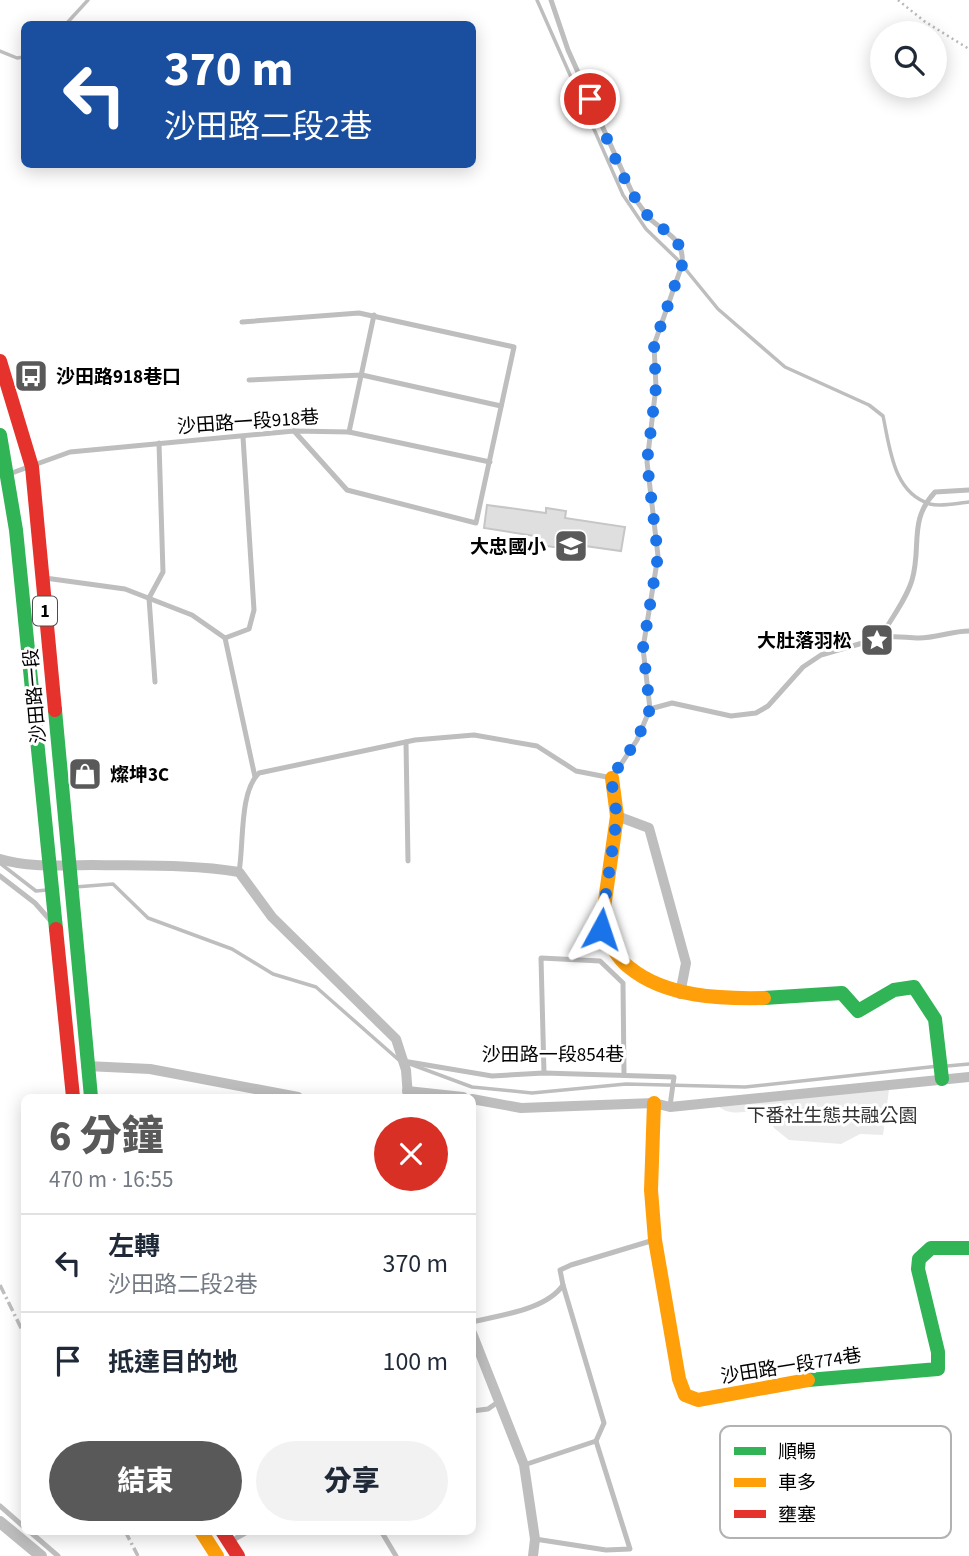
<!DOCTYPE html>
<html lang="zh-TW">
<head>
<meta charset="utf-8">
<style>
	:root { --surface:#fff; --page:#f2f2f3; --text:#1f2937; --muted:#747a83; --line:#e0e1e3; --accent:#595959 }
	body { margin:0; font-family:"Source Sans 3","Noto Sans TC",sans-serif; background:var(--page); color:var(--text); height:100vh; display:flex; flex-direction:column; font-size:26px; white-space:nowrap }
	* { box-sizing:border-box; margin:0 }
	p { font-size:23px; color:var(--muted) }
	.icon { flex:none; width:38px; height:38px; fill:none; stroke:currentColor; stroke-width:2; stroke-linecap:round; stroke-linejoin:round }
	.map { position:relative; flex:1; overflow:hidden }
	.details { position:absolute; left:21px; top:1094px; width:455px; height:441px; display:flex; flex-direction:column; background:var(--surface); border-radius:10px; box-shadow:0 4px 18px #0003 }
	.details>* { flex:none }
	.guide { position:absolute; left:21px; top:21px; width:455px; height:147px; border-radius:10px; box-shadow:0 4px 18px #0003; background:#1a4fa0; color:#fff; overflow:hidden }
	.fabs { position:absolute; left:870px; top:21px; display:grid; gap:14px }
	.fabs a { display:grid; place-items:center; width:77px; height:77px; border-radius:50%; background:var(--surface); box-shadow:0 4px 18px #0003; font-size:35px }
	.pin { position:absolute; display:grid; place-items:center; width:60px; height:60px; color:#fff; margin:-30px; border:4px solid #fff; border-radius:50%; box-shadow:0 2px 7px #0007 }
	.me { position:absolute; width:77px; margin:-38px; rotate:5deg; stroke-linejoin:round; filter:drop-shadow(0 0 5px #0008) }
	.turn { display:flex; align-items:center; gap:24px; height:147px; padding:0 28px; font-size:32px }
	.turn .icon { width:91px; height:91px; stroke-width:2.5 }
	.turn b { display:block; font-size:49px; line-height:60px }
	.round { display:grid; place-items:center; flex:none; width:74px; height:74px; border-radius:37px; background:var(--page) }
	.headline { display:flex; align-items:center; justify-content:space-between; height:119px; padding:0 28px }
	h1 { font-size:42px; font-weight:800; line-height:52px; color:var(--accent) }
	.action { display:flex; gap:14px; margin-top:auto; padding:14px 28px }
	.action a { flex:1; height:80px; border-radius:42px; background:var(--accent); color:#fff; font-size:28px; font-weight:800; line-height:80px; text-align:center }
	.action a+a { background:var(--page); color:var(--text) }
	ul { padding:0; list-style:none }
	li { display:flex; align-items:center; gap:21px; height:98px; padding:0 28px; border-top:2px solid var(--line) }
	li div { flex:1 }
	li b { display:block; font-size:26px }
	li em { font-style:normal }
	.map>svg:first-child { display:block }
	.green { fill:#ebebeb }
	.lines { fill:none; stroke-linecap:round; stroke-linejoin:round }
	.stream { stroke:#bebebe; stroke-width:3.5 }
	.canal { stroke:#bebebe; stroke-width:12 }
	.building { fill:#dfdfdf; stroke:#c6c6c6; stroke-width:2 }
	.path { stroke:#b9b9b9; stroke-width:2.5; stroke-dasharray:2 3.5; stroke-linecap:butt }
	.lane { stroke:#bebebe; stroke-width:5 }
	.street { stroke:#bebebe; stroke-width:10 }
	.fast { stroke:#30b455; stroke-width:14 }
	.slow { stroke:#ff9f0a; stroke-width:14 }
	.jam { stroke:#e5322d; stroke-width:14 }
	.rail { stroke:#bebebe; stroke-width:3.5; stroke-dasharray:10 3.5 2 3.5; stroke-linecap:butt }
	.route { stroke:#1a73e8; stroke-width:12; stroke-dasharray:0 21.6 }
	.labels { text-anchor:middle; stroke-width:6; stroke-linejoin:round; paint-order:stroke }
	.shield { fill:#fff; stroke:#4c4c4c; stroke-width:2 }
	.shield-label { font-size:18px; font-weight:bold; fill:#000 }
	.poi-label { font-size:19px; font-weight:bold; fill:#000; stroke:#fff; text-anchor:start }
	.street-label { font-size:19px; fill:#000; stroke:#fff }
	.park-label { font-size:19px; fill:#323232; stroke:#fff }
	.key { fill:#fff; stroke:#b2b2b2; stroke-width:2 }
	.key-label { font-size:19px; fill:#000 }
</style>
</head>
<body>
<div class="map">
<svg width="969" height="1556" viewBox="0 0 969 1556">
	<rect width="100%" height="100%" fill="#fff"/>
	<!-- green -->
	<path class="green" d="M890 1082 883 1135 860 1134 841 1144 789 1140 774 1128 766 1112C747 1108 734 1119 718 1106Z"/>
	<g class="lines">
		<!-- stream -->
		<g class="stream">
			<path d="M537 0 623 195 646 229 678 260 718 309 785 367 869 405 883 416C890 448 893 493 930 504 941 507 958 503 969 502"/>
			<path d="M66 24 88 0"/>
			<path d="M0 51 17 58 24 57"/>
			<path d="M1 864 36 891 47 890"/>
			<path d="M75 887 113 884 148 918 232 949 273 974 316 987 400 1061"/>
			<path d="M410 1064 472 1087 532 1093 626 1084 745 1087 939 1066"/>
			<path d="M947 1066 969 1064"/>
		</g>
		<!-- canal -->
		<path class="canal" d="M0 1522 41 1556"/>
	</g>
	<!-- building -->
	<path class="building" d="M487 505 546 513V508L566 511 565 518 625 527 621 551 564 543 560 548 533 544 535 536 484 528Z"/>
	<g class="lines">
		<!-- path -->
		<path class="path" d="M898 0 924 21 969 49"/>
		<!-- lane -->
		<g class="lane">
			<path d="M242 322 359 313 514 347 476 523 347 490 294 431"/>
			<path d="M249 380 362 375 501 406"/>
			<path d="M349 432 374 315"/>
			<path d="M9 474 70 452 294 431 349 432 490 462"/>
			<path d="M45 578 125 589 192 615 225 638 255 777"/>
			<path d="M225 638 249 629 254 610 243 437"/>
			<path d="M880 638C895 635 905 638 919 638 936 638 952 631 969 631"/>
			<path d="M155 682 149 598 163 572 159 443"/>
			<path d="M650 709 672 703 731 716 756 713 768 706 803 667 821 655 880 638C891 619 906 600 912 580 922 546 908 521 935 492L969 490"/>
			<path d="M406 742 408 861"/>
			<path d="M239 872C244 844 239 792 259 773L415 740 474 735 537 746 576 771 612 778 637 740 650 709 643 648 658 556 647 462 656 387 654 345 682 265C685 238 666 234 649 218 644 212 640 205 635 199L568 50 551 0"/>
			<path d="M0 876 35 903 50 920"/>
			<path d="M403 1061 492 1076 544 1073 674 1077 670 1106"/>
			<path d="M544 1073 541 958 600 961 623 983 624 1073"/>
			<path d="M472 1322C500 1315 546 1310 563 1285L560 1270 571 1265 654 1240"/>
			<path d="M472 1411 488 1409 498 1402"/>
			<path d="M524 1465 596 1441 604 1423 563 1285"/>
			<path d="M0 1506 24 1527"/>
			<path d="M29 1531 58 1556"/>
			<path d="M381 1531 396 1556"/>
			<path d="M535 1539 606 1550 630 1549 596 1441"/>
			<path d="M231 1541 249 1531"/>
		</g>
		<!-- street -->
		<g class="street">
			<path d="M617 816 649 828 686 963 680 994"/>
			<path d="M0 859C30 868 61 865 92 865 142 866 190 864 239 872L272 917 396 1039 406 1070 408 1097"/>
			<path d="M86 1066 150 1069 298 1097"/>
			<path d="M407 1091 463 1097"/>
			<path d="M472 1099 521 1108 654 1103 670 1107 969 1077"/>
			<path d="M472 1333 524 1465 535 1539 533 1556"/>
		</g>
		<!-- fast -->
		<g class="fast">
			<path d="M0 435 16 530 56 929"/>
			<path d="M55 710 91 1097"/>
			<path d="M764 998 842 993 858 1011 894 990 914 987 935 1019 942 1079"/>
			<path d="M808 1380 938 1369V1352L918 1269 919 1259 931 1248H969"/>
		</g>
		<!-- slow -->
		<g class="slow">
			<path d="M612 778 617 816 601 929C610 942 617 959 630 968 666 997 720 999 764 998"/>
			<path d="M654 1103 651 1190 655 1240 679 1379 685 1395 698 1400 808 1380"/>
			<path d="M201 1531 217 1556"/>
		</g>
		<!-- jam -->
		<g class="jam">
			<path d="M0 361 32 467 55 710"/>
			<path d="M56 929 73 1097"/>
			<path d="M222 1531 238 1556"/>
		</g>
		<!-- rail -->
		<g class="rail">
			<path d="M0 1285 24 1334"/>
			<path d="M125 1531 138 1556"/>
		</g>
	</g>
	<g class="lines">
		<!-- route -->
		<path class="route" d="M590 99C607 135 620 179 644 211 660 232 685 235 682 265L654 345 656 387 647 462 658 556 643 648 650 709 637 740 611 778 617 816 601 929"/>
	</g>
	<!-- icons -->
	<defs>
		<symbol id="bus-square" viewBox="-11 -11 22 22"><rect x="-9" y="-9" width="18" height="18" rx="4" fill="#595959" stroke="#fff"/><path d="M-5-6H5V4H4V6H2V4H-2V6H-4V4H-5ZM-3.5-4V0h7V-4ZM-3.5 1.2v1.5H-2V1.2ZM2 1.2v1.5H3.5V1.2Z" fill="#fff"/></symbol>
		<symbol id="school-square" viewBox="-11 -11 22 22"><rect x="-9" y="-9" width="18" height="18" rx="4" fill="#595959" stroke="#fff"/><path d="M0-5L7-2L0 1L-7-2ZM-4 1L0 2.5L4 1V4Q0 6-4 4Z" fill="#fff"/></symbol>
		<symbol id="sight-square" viewBox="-11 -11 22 22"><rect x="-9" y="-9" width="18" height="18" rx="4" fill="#595959" stroke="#fff"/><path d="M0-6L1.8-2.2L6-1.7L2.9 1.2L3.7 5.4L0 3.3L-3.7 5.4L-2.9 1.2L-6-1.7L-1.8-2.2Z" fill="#fff"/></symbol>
		<symbol id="shop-square" viewBox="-11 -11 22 22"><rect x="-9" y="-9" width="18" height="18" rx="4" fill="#595959" stroke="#fff"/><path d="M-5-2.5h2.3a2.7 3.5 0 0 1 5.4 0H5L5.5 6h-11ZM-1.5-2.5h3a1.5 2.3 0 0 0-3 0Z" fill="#fff"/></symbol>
	</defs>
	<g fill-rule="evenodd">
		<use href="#bus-square" x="12" y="357" width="38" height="38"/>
		<use href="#school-square" x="552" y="527" width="38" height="38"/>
		<use href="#sight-square" x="858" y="621" width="38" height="38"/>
		<use href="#shop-square" x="66" y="755" width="38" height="38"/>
	</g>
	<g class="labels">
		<!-- shield labels -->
		<rect class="shield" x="33" y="596.5" width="24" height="29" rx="5"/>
		<g class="shield-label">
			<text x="45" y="617">1</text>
		</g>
		<!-- poi labels -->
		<g class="poi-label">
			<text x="56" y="383">沙田路918巷口</text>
			<text x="546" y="553" text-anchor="end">大忠國小</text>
			<text x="852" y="647" text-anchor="end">大肚落羽松</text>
			<text x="110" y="781">燦坤3C</text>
		</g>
		<!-- street labels -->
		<g class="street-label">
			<text transform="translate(248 421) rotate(-4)" y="7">沙田路一段918巷</text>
			<text transform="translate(34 696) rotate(-95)" y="7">沙田路一段</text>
			<text x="553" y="1061">沙田路一段854巷</text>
			<text transform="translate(791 1365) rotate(-9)" y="7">沙田路一段774巷</text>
		</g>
		<!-- park labels -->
		<g class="park-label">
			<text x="832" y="1122">下番社生態共融公園</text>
		</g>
	</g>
	<!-- legend -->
	<rect x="720" y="1426" width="231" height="112" rx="10" class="key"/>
	<rect x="734" y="1447" width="32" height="8" fill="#30b455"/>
	<rect x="734" y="1478" width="32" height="9" fill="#ff9f0a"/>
	<rect x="734" y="1510" width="32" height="8" fill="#e5322d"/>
	<g class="key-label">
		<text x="778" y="1458">順暢</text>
		<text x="778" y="1489">車多</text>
		<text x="778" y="1521">壅塞</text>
	</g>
</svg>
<div class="fabs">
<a><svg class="icon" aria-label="search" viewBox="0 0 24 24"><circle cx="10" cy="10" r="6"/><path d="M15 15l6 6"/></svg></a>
</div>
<div class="pin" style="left:590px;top:99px;background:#d93025"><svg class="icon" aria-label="arrive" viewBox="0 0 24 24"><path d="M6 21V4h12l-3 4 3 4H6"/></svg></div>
<svg class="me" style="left:601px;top:929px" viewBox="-20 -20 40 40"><path d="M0-17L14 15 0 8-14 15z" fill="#1a73e8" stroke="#fff" stroke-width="4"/></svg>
<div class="guide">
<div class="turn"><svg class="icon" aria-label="left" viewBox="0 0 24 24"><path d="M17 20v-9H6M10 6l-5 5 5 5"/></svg><div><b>370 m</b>沙田路二段2巷</div></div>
</div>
<section class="details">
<div class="headline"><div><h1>6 分鐘</h1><p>470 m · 16:55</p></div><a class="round" style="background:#d93025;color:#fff"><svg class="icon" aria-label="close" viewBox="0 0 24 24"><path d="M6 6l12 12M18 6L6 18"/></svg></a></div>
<ul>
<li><svg class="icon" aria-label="left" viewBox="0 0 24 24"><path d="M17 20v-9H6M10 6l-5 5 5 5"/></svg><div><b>左轉</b><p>沙田路二段2巷</p></div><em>370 m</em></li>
<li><svg class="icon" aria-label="arrive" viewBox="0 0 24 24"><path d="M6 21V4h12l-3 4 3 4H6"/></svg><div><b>抵達目的地</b></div><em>100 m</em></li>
</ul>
<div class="action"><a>結束</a><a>分享</a></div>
</section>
</div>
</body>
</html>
